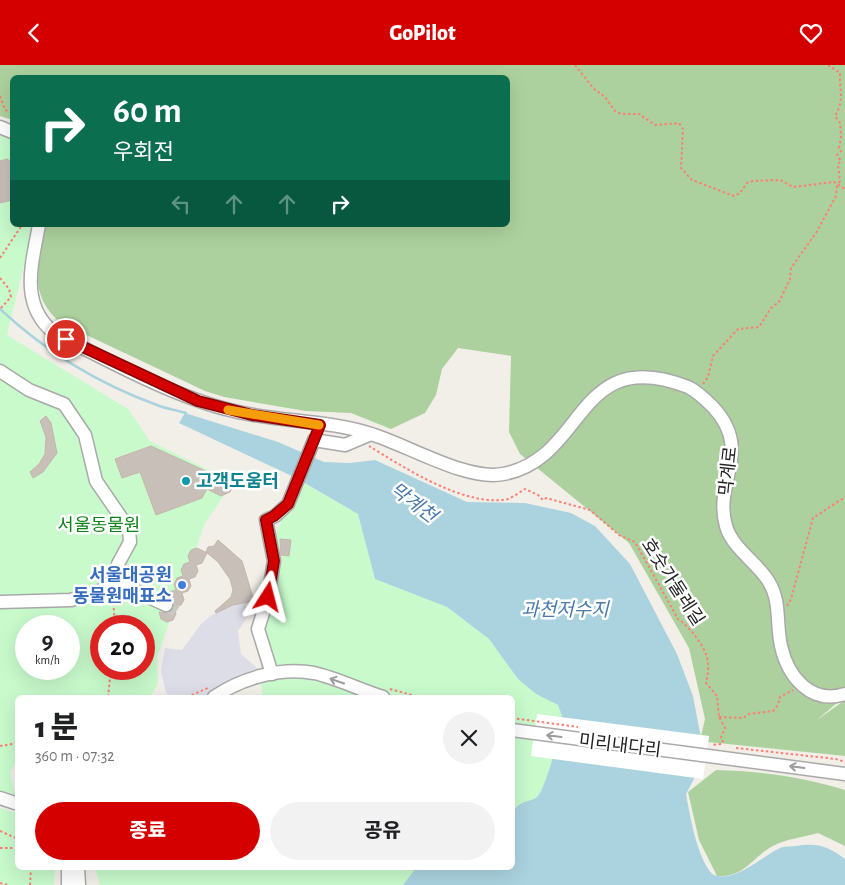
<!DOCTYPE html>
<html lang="ko">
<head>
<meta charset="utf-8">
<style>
	:root { --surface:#fff; --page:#f2f2f2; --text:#202124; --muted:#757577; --accent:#d40000 }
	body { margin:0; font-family:"Alegreya Sans","Noto Sans KR",sans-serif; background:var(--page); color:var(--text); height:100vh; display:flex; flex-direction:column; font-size:19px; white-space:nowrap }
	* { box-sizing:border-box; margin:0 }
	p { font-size:16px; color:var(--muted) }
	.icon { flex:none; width:28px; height:28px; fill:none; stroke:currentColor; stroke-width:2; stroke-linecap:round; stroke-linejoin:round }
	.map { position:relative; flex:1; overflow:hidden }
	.panel { position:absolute; left:15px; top:630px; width:500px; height:175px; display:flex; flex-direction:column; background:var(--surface); border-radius:8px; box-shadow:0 5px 20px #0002 }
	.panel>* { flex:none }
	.banner { position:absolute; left:10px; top:10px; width:500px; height:152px; border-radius:8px; box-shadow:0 5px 20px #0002; background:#0b6e4f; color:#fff; overflow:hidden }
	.speed { position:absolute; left:15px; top:550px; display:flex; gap:10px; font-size:25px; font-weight:700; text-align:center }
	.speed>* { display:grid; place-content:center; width:65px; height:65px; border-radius:50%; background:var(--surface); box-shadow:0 5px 20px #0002; line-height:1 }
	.speed small { font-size:12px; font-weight:400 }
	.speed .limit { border:8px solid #d22; background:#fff; color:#111 }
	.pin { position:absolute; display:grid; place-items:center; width:42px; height:42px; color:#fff; margin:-21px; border:2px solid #fff; border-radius:50%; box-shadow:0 1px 5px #0007 }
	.me { position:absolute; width:55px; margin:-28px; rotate:9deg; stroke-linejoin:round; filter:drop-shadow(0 0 4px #0008) }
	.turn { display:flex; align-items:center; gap:18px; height:105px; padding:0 20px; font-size:22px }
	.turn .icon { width:65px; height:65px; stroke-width:2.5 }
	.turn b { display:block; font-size:35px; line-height:42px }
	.lanes { display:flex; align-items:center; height:48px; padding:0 20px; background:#0003; justify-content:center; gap:25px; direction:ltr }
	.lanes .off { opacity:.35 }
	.round { display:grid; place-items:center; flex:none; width:52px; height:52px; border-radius:26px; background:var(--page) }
	.headline { display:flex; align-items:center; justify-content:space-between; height:85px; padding:0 20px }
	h1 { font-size:30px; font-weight:800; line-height:38px }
	.button { display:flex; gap:10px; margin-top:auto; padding:10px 20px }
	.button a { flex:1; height:58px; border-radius:30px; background:var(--accent); color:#fff; font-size:20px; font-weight:800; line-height:58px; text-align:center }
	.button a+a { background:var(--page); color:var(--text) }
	header { display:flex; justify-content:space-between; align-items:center; height:65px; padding:0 20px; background:var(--accent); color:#fff; font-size:22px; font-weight:800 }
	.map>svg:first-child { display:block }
	.forest { fill:#add19e }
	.park { fill:#c8facc; fill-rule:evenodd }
	.plaza { fill:#dddde8 }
	.water { fill:#aad3df }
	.pier { fill:#fff }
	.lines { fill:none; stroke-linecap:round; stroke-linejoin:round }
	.stream { stroke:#aad3df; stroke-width:2.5 }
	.building { fill:#c7bfb8; stroke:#c4b6ab }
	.minor-tunnel { stroke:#c8c6c1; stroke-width:12; stroke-dasharray:12 6; stroke-linecap:butt }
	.minor-casing { stroke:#a9a9a9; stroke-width:15 }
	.path { stroke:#fa8072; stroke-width:2; stroke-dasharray:2.5 2.5; stroke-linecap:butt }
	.minor { stroke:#fff; stroke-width:12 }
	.oneway { stroke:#9c9c9c }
	.route-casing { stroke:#8a0000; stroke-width:12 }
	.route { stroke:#d40000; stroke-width:9 }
	.slow { stroke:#f59e0b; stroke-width:9 }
	.culture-dot { fill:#0f9aa8; stroke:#fff; stroke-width:2 }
	.shop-dot { fill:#3f7fe0; stroke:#fff; stroke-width:2 }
	.labels { text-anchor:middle; stroke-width:5; stroke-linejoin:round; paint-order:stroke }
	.street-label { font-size:18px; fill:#222; stroke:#fff }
	.culture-label { font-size:18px; font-weight:bold; fill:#0d838f; stroke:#fff; text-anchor:start }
	.park-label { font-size:18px; fill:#0c8416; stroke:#fff }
	.shop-label { font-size:18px; font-weight:bold; fill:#366cbe; stroke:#fff; text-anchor:end }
	.water-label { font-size:19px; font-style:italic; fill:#4a7aab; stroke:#fff }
</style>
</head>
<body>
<header><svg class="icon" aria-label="back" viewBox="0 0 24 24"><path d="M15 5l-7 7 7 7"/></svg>GoPilot<svg class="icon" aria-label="heart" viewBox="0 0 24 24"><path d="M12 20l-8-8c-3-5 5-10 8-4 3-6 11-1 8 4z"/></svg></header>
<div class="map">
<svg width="845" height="820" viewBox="0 0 845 820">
	<rect width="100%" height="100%" fill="#f2efe9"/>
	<!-- forest -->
	<g class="forest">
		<path d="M0 0H845V631L817 655 845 635V691L708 677 709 671H701L705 654 689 583 629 478 520 389 509 367 511 291 458 283 442 304 436 330 425 348 391 364 351 348 305 346 224 332 205 326 61 258C28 231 37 197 44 160H508V12H12V55L0 51Z"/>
		<path d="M716 705C760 706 803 712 845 725V781L818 768C804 772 786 774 773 781 753 791 745 813 717 811L699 775 688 727Z"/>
	</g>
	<!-- park -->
	<g class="park">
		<path d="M0 66 12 70V160H34L7 270 128 344 150 376 233 417 205 458 157 592 158 617 151 632H18L17 695 10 707 16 733 0 728ZM26 561H69V604H26ZM101 561H144V604H101Z"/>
		<path d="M296 414 358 449 375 514 447 542 489 574 518 614 536 629 558 640C559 643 561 647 562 651 563 663 545 723 538 731 530 739 520 734 513 747L512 632H258L262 630 260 571 274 475Z"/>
		<path d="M0 743 17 748 18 802 55 803 54 820H0Z"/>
		<path d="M95 803H416L403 820H100Z"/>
	</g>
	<!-- plaza -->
	<path class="plaza" d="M254 536 250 548 238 566 241 589 258 604 209 632H171L166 628 161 606 165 583 182 585 201 559 212 550 233 540Z"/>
	<!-- water -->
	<path class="water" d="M185 348 278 377 324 397 350 398 375 395 467 437 525 438 571 448 595 461 630 499 677 589 693 631 701 673 695 712 686 729C690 751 697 792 712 809 733 820 761 792 780 783 784 781 790 782 795 781 818 778 826 780 845 794V820H403L416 803 512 802 513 747C520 734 531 738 538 731 546 721 562 664 562 651 561 647 559 644 558 640L536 629 518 614 489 574 447 542 375 514 358 449 296 413 179 358Z"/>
	<!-- pier -->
	<path class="pier" d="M537 649 709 671 703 714 531 691Z"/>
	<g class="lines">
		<!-- stream -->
		<path class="stream" d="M0 244C45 286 99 319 157 340 166 344 177 345 186 348"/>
	</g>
	<!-- building -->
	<g class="building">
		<path d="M7 94 12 97V135L0 138V96Z"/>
		<path d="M46 351 51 358 57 388 43 407 33 413 30 407 39 399 45 389 46 372 40 356Z"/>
		<path d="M151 381 234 419 230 427 221 431 207 424 202 433 156 450 140 407 122 413 115 394Z"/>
		<path d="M280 474 291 475 289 491 281 490Z"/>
		<path d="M218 475 242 496 254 536 233 540 216 548 215 546 231 532 233 525 230 514 218 497 206 487 208 482 214 481Z"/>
		<path d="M197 483 207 488 202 498 196 500 198 506 195 512 189 514 191 521 188 526 182 528 184 535 181 540 174 542 176 549 173 555 167 557 161 554 159 547 167 548 173 544V536L167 532 169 527 176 525 174 519 177 513 183 511 181 505 184 499 190 497 188 491 191 485Z"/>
	</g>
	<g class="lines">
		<!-- minor-tunnel -->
		<path class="minor-tunnel" d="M166 540 176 547"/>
		<defs>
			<g id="minor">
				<path d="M0 62 12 67"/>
				<path d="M39 160C32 199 19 239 54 268 107 295 176 333 234 346 278 357 331 355 374 370 409 381 467 416 503 409 587 394 575 278 688 322 697 326 706 335 713 342 754 386 713 417 726 461 732 483 758 498 769 517 781 537 776 559 781 581 788 612 811 640 845 629"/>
				<path d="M0 306 29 325 64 339 85 370 96 416 129 464 130 477 118 499 121 519 166 540"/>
				<path d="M0 537 71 535 121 519"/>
				<path d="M272 609 258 564 268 532 274 496 266 455 275 451 288 439 314 375 345 380 371 369"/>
				<path d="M214 632C242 613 280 602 314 608 337 613 360 625 383 632"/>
				<path d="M512 665 845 709"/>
				<path d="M0 733 18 739"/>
				<path d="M78 802 79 820"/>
				<path d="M68 820V802"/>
			</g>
		</defs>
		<!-- minor casing -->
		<use href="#minor" class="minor-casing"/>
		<!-- path -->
		<g class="path">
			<path d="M575 0 594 24 605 32 615 46 621 49H639L655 60 679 58 683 64 681 103 692 115 734 131 740 128 747 118 753 116 780 115 793 122 834 117 845 124"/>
			<path d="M828 0 840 8C839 26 845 33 835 51L840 58 841 72 839 83 841 86 837 90 841 96 838 99 840 116 838 119"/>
			<path d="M0 31 5 45 11 47 12 51"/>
			<path d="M0 193 22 160"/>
			<path d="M0 213 9 224 11 232 0 244"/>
			<path d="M703 319 708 312 713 291 738 264 759 262 771 243 779 237 790 214 791 203 816 168 836 131 837 120"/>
			<path d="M369 381C403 402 466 443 508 434 513 432 520 427 525 424L538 430 543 435 546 433 590 445 619 470 635 477 678 554C690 562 708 584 708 599 709 605 707 612 706 618L717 631 719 652 725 663 721 672 723 675 722 679 712 680"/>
			<path d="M113 533 115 561"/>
			<path d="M787 541 791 534 813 453 845 432"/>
			<path d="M390 624 419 632"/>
			<path d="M108 632 111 604"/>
			<path d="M187 632 208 623"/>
			<path d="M249 632H250"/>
			<path d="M719 652 743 653 749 649 773 646 778 640 780 632 793 625"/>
			<path d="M512 653 578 662"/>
			<path d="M0 681 18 678"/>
			<path d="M736 683 836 694 845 697"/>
			<path d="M0 766 18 774"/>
			<path d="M0 783H18"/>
			<path d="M0 818 8 820"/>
			<path d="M30 820 31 802"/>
		</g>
		<!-- minor -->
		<use href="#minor" class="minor"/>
	</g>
	<!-- one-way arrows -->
	<defs><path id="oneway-shaft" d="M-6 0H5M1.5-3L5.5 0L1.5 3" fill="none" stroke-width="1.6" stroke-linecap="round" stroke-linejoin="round" transform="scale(1.25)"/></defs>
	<g class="oneway">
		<use href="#oneway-shaft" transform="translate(337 616) rotate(-161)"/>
		<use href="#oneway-shaft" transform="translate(554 671) rotate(-173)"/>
		<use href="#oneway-shaft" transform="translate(797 702) rotate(-173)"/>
	</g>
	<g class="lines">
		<defs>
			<path id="route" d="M66 274 198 336 252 350 320 360 288 439 274 451 266 455 274 496 268 532"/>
		</defs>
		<!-- route casing -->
		<use href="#route" class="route-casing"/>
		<!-- route -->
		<use href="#route" class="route"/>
		<!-- slow -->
		<path class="slow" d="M228 345 319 360"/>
	</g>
	<!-- markers -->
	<circle class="culture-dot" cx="186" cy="416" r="5"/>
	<circle class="shop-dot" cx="182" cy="520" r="5"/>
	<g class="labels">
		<!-- street labels -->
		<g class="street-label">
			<text transform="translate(728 406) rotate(-84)" y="6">막계로</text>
			<text transform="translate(673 517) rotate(57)" y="6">호숫가둘레길</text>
			<text transform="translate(620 680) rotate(7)" y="6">미리내다리</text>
		</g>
		<!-- culture labels -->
		<g class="culture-label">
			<text x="196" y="422">고객도움터</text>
		</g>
		<!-- park labels -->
		<g class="park-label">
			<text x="99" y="466">서울동물원</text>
		</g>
		<!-- shop labels -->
		<g class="shop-label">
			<text x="172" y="516">서울대공원<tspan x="172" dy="21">동물원매표소</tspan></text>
		</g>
		<!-- water labels -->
		<g class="water-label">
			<text transform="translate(414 437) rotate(37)" y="7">막계천</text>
			<text x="565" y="551">과천저수지</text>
		</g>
	</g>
</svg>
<div class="speed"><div>9<small>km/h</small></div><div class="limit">20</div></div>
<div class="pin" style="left:66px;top:274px;background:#d93025"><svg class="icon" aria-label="arrive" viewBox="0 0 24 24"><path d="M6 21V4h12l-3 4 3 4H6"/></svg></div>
<svg class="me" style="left:268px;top:532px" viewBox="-20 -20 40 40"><path d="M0-17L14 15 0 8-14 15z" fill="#d40000" stroke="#fff" stroke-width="4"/></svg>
<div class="banner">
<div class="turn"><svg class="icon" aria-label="right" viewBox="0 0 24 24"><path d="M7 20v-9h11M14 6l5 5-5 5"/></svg><div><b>60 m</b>우회전</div></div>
<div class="lanes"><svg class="icon off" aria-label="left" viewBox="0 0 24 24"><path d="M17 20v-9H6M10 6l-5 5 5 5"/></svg><svg class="icon off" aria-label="ahead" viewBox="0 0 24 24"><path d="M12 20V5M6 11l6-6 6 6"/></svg><svg class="icon off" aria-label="ahead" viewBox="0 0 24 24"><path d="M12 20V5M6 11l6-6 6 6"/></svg><svg class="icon" aria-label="right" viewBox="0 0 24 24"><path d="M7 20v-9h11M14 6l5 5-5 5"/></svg></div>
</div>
<section class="panel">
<div class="headline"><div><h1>1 분</h1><p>360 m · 07:32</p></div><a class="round"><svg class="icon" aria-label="close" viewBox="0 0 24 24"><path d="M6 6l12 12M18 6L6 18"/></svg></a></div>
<div class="button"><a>종료</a><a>공유</a></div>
</section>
</div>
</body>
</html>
